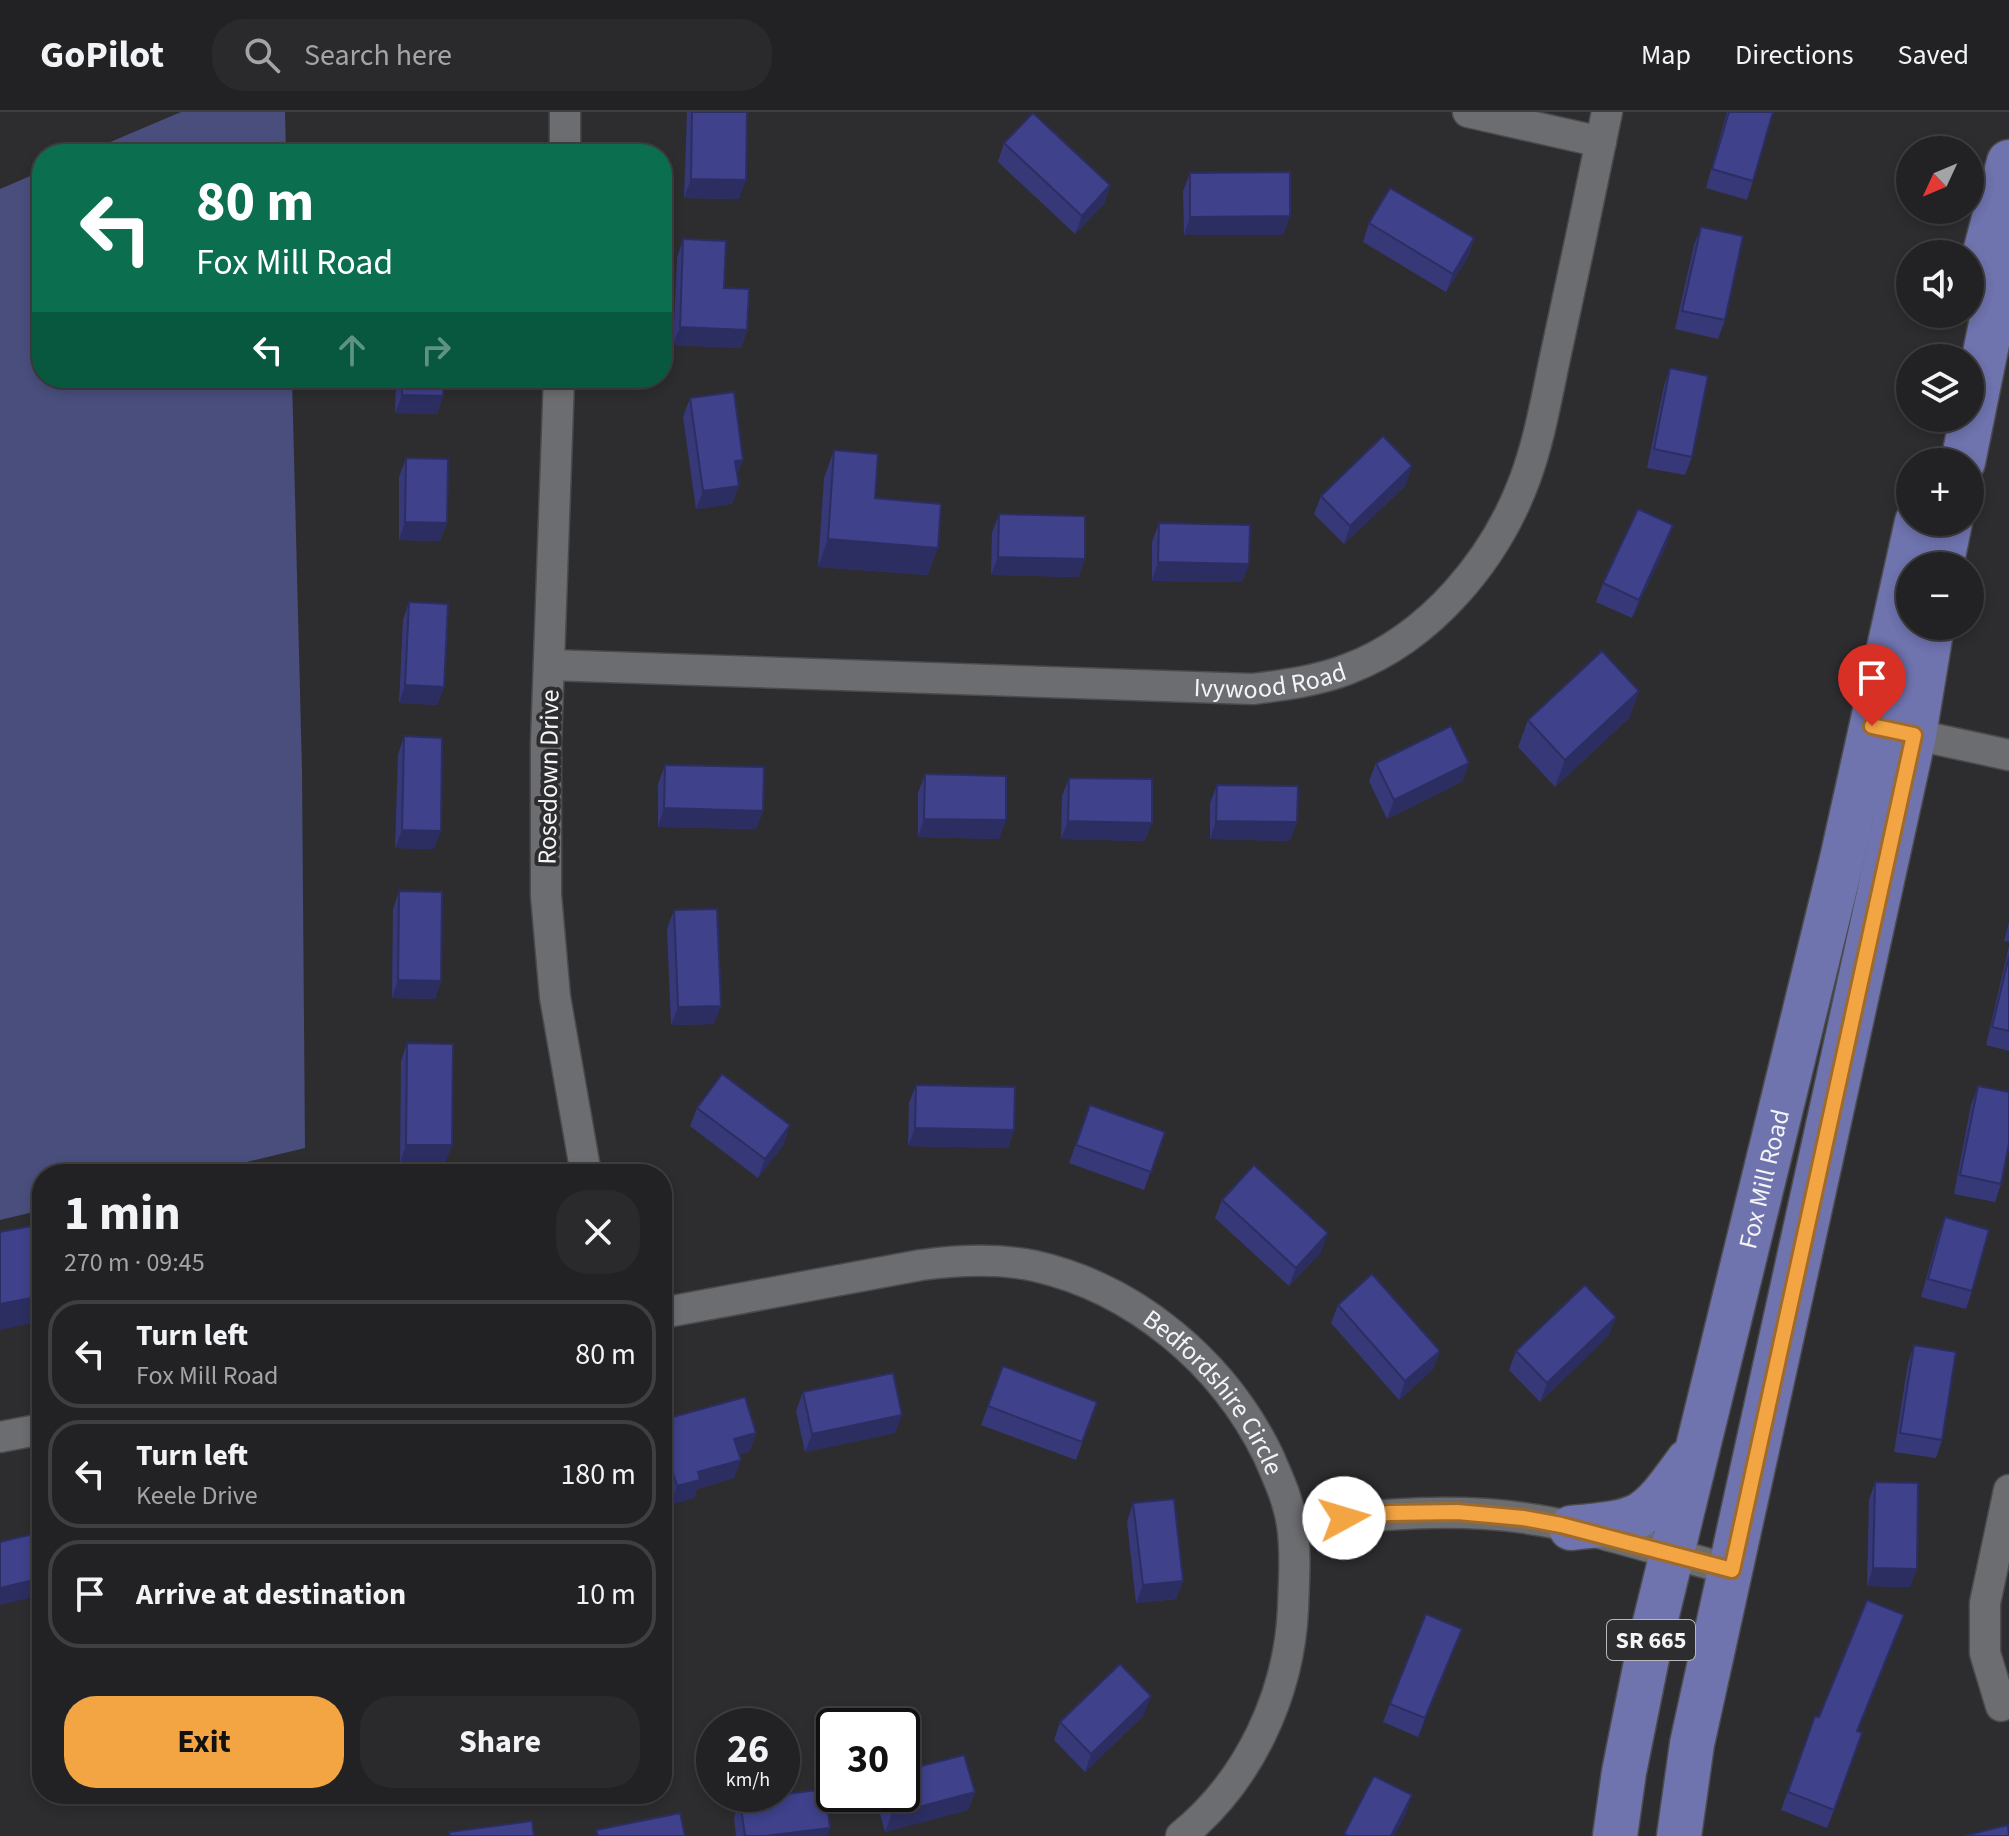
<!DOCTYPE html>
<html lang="en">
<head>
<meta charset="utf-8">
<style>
	:root { --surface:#222224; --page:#2a2a2c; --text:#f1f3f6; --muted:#a2a4a6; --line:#3f3f41; --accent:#f3a443 }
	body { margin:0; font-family:"Source Sans 3",sans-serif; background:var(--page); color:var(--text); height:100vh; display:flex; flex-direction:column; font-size:30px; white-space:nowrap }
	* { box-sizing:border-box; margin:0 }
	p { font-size:26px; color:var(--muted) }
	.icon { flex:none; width:44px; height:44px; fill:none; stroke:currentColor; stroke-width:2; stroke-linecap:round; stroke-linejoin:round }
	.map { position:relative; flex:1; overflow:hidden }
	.sheet { position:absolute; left:32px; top:1052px; width:640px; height:640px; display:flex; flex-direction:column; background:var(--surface); border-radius:32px; box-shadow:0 4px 12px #0003,0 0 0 2px var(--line) }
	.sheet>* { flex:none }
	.hud { position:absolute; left:32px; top:32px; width:640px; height:244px; border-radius:32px; box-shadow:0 4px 12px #0003,0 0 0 2px var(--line); background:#0b6e4f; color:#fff; overflow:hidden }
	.needle { width:52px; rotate:226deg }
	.controls { position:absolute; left:1896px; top:24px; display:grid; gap:16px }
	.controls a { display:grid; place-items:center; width:88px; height:88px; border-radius:50%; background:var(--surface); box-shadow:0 4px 12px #0003,0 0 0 2px var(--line); font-size:40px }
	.speed { position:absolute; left:696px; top:1596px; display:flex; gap:16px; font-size:40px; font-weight:700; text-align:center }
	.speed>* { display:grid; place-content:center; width:104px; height:104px; border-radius:50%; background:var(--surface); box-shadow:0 4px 12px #0003,0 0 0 2px var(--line); line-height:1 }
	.speed small { font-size:20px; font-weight:400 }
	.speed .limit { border:4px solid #111; border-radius:12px; background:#fff; color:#111 }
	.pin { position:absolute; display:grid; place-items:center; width:68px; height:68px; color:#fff; margin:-82px -34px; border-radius:50% 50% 50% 0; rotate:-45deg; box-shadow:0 0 8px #0007 }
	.pin .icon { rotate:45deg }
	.me { position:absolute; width:88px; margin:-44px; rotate:84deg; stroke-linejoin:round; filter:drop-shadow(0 0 6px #0008) }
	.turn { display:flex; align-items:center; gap:28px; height:168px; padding:0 32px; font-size:36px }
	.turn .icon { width:104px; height:104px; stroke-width:2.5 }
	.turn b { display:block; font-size:56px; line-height:68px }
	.lanes { display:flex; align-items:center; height:76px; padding:0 32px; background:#0003; justify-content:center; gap:40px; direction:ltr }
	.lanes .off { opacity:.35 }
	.round { display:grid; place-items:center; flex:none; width:84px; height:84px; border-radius:32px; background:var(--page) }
	.summary { display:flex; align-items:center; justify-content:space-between; height:136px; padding:0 32px }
	h1 { font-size:48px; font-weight:700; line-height:60px }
	.cta { display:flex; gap:16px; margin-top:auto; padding:16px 32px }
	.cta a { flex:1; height:92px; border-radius:32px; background:var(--accent); color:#111; font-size:32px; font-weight:700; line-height:92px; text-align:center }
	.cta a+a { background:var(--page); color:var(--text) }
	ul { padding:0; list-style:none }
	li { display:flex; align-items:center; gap:24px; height:108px; margin:0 16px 12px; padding:0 16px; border:4px solid var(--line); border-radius:32px }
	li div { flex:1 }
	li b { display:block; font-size:30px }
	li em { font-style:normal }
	header { display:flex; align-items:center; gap:48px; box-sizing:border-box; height:112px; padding:0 40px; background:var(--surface); border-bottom:2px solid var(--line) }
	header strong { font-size:38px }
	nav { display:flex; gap:44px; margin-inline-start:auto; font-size:28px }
	.search { width:560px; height:72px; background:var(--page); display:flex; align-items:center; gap:20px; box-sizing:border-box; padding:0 28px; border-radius:32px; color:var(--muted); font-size:30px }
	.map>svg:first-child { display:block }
	.green { fill:#494e7d }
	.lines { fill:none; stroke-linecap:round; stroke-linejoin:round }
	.street-casing { stroke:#4b4b4d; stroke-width:33 }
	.primary-casing { stroke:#4b4b4d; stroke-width:47 }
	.street { stroke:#6c6d70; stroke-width:30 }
	.primary { stroke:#6f73ae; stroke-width:44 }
	.wall { fill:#363878 }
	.shaded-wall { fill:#2c2e61 }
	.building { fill:#3f418b; stroke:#2c2e61; stroke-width:2 }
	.route-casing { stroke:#9e6b2c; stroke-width:20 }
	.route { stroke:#f3a443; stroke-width:14 }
	.labels { text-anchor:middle; stroke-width:8; stroke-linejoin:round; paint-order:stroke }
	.shield { fill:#2d2d30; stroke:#b8b8bb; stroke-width:2 }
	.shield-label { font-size:24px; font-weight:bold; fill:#f4f4f6 }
	.street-label { font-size:26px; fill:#f4f4f6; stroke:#2d2d30 }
</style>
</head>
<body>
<header>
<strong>GoPilot</strong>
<div class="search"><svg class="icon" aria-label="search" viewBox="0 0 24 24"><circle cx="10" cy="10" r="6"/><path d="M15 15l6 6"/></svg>Search here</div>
<nav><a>Map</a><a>Directions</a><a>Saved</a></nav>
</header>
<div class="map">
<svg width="2009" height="1724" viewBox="0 0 2009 1724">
	<rect width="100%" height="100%" fill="#2d2d30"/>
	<!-- green -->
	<g class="green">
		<path d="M181 0H285L286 42H82Z"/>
		<path d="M42 59V266H292L302 659 305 1036 196 1062H42V1098L0 1108V77Z"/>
	</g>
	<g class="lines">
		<defs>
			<g id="street">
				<path d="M565 0V42"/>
				<path d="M1468 0 1601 30"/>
				<path d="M559 266 546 632V783L555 885 586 1062"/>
				<path id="s1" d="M549 553 1253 577C1285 573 1317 569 1348 557 1430 526 1495 448 1525 367 1541 324 1548 276 1558 232 1575 155 1591 77 1607 0"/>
				<path d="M1898 619 2009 643"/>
				<path id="s2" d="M662 1201 921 1153C959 1148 997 1146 1035 1154 1136 1177 1223 1251 1268 1343 1278 1366 1288 1387 1292 1412 1296 1440 1294 1468 1293 1497 1289 1583 1249 1669 1181 1724"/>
				<path d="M0 1325 42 1317"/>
				<path d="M1292 1411C1369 1404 1446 1395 1524 1406 1592 1415 1665 1441 1732 1458"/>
				<path d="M2001 1594 1985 1541V1491L2009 1378"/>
			</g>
			<g id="primary">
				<path d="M1982 152 2009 50"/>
				<path d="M1963 350 2009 123"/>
				<path d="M1941 454 1950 410"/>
				<path d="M1571 1416C1645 1409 1645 1408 1688 1349"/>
				<path id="s3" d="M1615 1724 1624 1660 1650 1531 1842 747 1917 410"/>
				<path d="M1679 1724 1692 1632 1914 623 1932 514"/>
			</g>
		</defs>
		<!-- street casing -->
		<use href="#street" class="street-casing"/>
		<!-- primary casing -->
		<use href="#primary" class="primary-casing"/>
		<!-- street -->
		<use href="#street" class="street"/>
		<!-- primary -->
		<use href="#primary" class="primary"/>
	</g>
	<!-- wall -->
	<g class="wall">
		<path d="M687 0H747L739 87 684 86Z"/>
		<path d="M1727 0H1773L1753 69 1747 88 1706 76Z"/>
		<path d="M1004 31 1110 73 1104 92 1075 122 998 50Z"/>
		<path d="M1190 61 1283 123H1184L1183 79Z"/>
		<path d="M1369 111 1474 126 1468 145 1446 180 1363 130Z"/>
		<path d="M1701 115 1725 208 1718 227 1675 217 1694 133Z"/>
		<path d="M683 127 724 176 747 218 741 236 673 233 677 146Z"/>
		<path d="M1670 256 1692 345 1685 363 1647 356 1664 274Z"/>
		<path d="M396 266H444L443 284 437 302 395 301Z"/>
		<path d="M690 286 737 364 732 392 696 397 683 305Z"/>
		<path d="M834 338 875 386 928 463 818 455 824 366Z"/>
		<path d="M406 346 447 411 440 429 399 428V365Z"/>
		<path d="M1406 373 1344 432 1314 402 1321 384Z"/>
		<path d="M999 402 1085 447 1078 465 991 463 992 421Z"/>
		<path d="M1159 411 1249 452 1242 470 1152 469V430Z"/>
		<path d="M1667 432 1632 506 1596 490 1603 471Z"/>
		<path d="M409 490 444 575 437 593 399 591 403 508Z"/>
		<path d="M1639 579 1629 606 1555 675 1518 635 1528 608Z"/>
		<path d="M404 624 434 737 395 736 398 643Z"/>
		<path d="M1376 651 1463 669 1387 707 1369 669Z"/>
		<path d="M665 653 763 699 756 717 658 715V672Z"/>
		<path d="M925 662 999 727 918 725V681Z"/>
		<path d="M1069 666 1145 729 1061 727 1062 684Z"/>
		<path d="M1217 673 1290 729 1210 727V691Z"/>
		<path d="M399 779 441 869 435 887 392 886 393 797Z"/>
		<path d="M674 798 714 912 671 913 667 817Z"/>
		<path d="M2009 810V830L2004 829Z"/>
		<path d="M2009 834V939L1986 933Z"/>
		<path d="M407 931 445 1052 400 1051 401 949Z"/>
		<path d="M916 973 1014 1018 1008 1036 908 1034 909 991Z"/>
		<path d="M1978 974 2001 1072 1995 1090 1954 1082 1971 993Z"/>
		<path d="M1090 993 1165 1020 1144 1078 1069 1051Z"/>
		<path d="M697 996 784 1032 758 1066 690 1014Z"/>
		<path d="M1222 1088 1321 1140 1289 1174 1215 1106Z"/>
		<path d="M1945 1105 1972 1179 1966 1197 1921 1185 1938 1124Z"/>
		<path d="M1338 1193 1440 1239 1433 1257 1399 1288 1331 1211Z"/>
		<path d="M1609 1223 1540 1290 1509 1258 1516 1239Z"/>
		<path d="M1914 1233 1942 1328 1936 1346 1894 1340 1908 1251Z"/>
		<path d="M1003 1254 1097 1290 1076 1348 981 1313Z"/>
		<path d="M803 1280 895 1321 805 1340 796 1299Z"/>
		<path d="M662 1308 756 1321 749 1340 739 1342 734 1366 697 1377 694 1386 670 1393 662 1366Z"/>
		<path d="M1875 1370 1910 1475 1867 1474 1869 1388Z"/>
		<path d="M1133 1391 1183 1469 1176 1487 1136 1491 1127 1410Z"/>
		<path d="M1897 1521 1857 1619 1834 1698 1827 1716 1781 1698 1815 1604 1819 1605Z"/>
		<path d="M1455 1535 1418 1625 1383 1610 1390 1592Z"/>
		<path d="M1144 1603 1085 1660 1054 1628 1060 1610Z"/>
		<path d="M975 1680 968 1698 885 1720 875 1683 876 1682Z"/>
		<path d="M740 1688 827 1724H736L734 1706Z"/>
	</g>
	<!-- shaded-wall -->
	<g class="shaded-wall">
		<path d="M691 67 746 68 739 87 684 86Z"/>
		<path d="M1110 73 1104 92 1075 122 1082 104Z"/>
		<path d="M1290 104 1283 123H1184L1190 105Z"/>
		<path d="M1474 126 1468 145 1446 180 1453 162Z"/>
		<path d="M680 215 747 218 741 236 673 233Z"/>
		<path d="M402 283 443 284 437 302 395 301Z"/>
		<path d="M743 348 736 366 735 349Z"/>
		<path d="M1412 354 1406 373 1344 432 1350 414Z"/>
		<path d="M739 374 732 392 696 397 703 379Z"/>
		<path d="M405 410 447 411 440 429 399 428Z"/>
		<path d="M1673 413 1667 432 1632 506 1639 488Z"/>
		<path d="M828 427 938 436 928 463 818 455Z"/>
		<path d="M998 445 1085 447 1078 465 991 463Z"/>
		<path d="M1158 450 1249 452 1242 470 1152 469Z"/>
		<path d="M405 573 444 575 437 593 399 591Z"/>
		<path d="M1639 579 1629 606 1555 675 1565 648Z"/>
		<path d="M1469 651 1463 669 1387 707 1394 688Z"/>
		<path d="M664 696 763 699 756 717 658 715Z"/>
		<path d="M924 707 1006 708 999 727 918 725Z"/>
		<path d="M1068 709 1152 711 1145 729 1061 727Z"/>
		<path d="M1216 709 1297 710 1290 729 1210 727Z"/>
		<path d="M402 718 441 719 434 737 395 736Z"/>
		<path d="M398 868 441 869 435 887 392 886Z"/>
		<path d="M721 894 714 912 671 913 678 895Z"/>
		<path d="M790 1013 784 1032 758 1066 765 1047Z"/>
		<path d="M915 1016 1014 1018 1008 1036 908 1034Z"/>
		<path d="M406 1033H452L445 1052 400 1051Z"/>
		<path d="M1328 1121 1321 1140 1289 1174 1296 1156Z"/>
		<path d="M42 1184V1209L0 1218V1192Z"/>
		<path d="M1616 1205 1609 1223 1540 1290 1547 1271Z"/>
		<path d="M1440 1239 1433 1257 1399 1288 1405 1269Z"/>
		<path d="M902 1303 895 1321 805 1340 812 1322Z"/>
		<path d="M756 1321 749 1340 728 1346 734 1327Z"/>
		<path d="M741 1348 734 1366 697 1377 694 1386 670 1393 677 1374 698 1360Z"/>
		<path d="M1873 1456 1917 1457 1910 1475 1867 1474Z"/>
		<path d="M42 1466V1483L0 1493V1476Z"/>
		<path d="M1183 1469 1176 1487 1136 1491 1143 1473Z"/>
		<path d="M1462 1517 1455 1535 1418 1625 1425 1606Z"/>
		<path d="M1151 1584 1144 1603 1085 1660 1091 1642Z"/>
		<path d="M975 1680 968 1698 885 1720 892 1702Z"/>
		<path d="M1412 1683 1406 1702 1394 1724H1391Z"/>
		<path d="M830 1716 827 1724H765Z"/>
	</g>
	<!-- building -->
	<g class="building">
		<path d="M692 0H747L746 68 691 67Z"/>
		<path d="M1729 0H1773L1753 69 1712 57Z"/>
		<path d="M1033 1 1110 73 1082 104 1004 31Z"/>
		<path d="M1290 60V104L1190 105V61Z"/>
		<path d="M1390 76 1474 126 1453 162 1369 111Z"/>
		<path d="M1701 115 1743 124 1725 208 1682 199Z"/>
		<path d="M683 127 726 129 724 176 749 177 747 218 680 215Z"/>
		<path d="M1670 256 1708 264 1692 345 1654 337Z"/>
		<path d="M402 266H444L443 284 402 283Z"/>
		<path d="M734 280 743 348 735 349 739 374 703 379 690 286Z"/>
		<path d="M1383 324 1412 354 1350 414 1321 384Z"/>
		<path d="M834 338 878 342 875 386 941 392 938 436 828 427Z"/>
		<path d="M406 346 448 347 447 411 405 410Z"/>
		<path d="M1638 397 1673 413 1639 488 1603 471Z"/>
		<path d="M999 402 1085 404V447L998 445Z"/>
		<path d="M1159 411 1250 413 1249 452 1158 450Z"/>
		<path d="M409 490 448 492 444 575 405 573Z"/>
		<path d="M1602 539 1639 579 1565 648 1528 608Z"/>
		<path d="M1451 614 1469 651 1394 688 1376 651Z"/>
		<path d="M404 624 442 626 441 719 402 718Z"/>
		<path d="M665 653 764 655 763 699 664 696Z"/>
		<path d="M925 662 1006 664V708L924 707Z"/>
		<path d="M1069 666 1152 667V711L1068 709Z"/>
		<path d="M1217 673 1298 674 1297 710 1216 709Z"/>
		<path d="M399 779 442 780 441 869 398 868Z"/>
		<path d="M717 797 721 894 678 895 674 798Z"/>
		<path d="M2009 844V919L1992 915Z"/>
		<path d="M407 931 453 932 452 1033H406Z"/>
		<path d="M722 962 790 1013 765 1047 697 996Z"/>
		<path d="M916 973 1015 975 1014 1018 915 1016Z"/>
		<path d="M1978 974 2009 980V1032L2001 1072 1960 1063Z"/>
		<path d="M1090 993 1165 1020 1151 1060 1076 1033Z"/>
		<path d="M1254 1053 1328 1121 1296 1156 1222 1088Z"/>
		<path d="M1945 1105 1989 1118 1972 1179 1928 1167Z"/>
		<path d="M42 1112V1184L0 1192V1120Z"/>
		<path d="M1372 1162 1440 1239 1405 1269 1338 1193Z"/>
		<path d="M1585 1173 1616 1205 1547 1271 1516 1239Z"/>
		<path d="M1914 1233 1956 1240 1942 1328 1900 1321Z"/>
		<path d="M1003 1254 1097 1290 1082 1330 988 1294Z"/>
		<path d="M893 1261 902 1303 812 1322 803 1280Z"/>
		<path d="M745 1285 756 1321 734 1327 741 1348 698 1360 700 1368 677 1374 662 1325V1308Z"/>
		<path d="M1875 1370 1918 1371 1917 1457 1873 1456Z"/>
		<path d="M1174 1387 1183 1469 1143 1473 1133 1391Z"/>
		<path d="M41 1420 42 1466 0 1476V1430Z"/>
		<path d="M1867 1488 1904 1503 1857 1619 1862 1621 1834 1698 1788 1680 1815 1604 1819 1605Z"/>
		<path d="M1426 1502 1462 1517 1425 1606 1390 1592Z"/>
		<path d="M1120 1552 1151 1584 1091 1642 1060 1610Z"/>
		<path d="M964 1643 975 1680 892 1702 887 1682H902V1659Z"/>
		<path d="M1374 1664 1412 1683 1391 1724H1348L1344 1722Z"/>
		<path d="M825 1677 830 1716 765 1724H745L740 1688Z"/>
		<path d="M680 1701 685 1724H598L596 1718Z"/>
		<path d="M532 1709 534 1724H450L449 1720Z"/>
		<path d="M2008 1713 2009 1724H1964Z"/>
	</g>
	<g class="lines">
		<defs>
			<path id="route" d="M1344 1406 1389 1401 1457 1400 1523 1406 1561 1413 1732 1458 1914 623 1872 614"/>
		</defs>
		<!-- route casing -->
		<use href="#route" class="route-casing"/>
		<!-- route -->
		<use href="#route" class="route"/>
	</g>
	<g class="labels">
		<!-- shield labels -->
		<rect class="shield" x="1607" y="1508" width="88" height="40" rx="6"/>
		<g class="shield-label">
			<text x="1651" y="1536">SR 665</text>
		</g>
		<!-- street labels -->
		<g class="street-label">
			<text dy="9" stroke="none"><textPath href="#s1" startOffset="722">Ivywood Road</textPath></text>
			<text transform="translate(548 665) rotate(-89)" y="9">Rosedown Drive</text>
			<text dy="9" stroke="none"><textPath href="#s3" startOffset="674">Fox Mill Road</textPath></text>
			<text dy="9" stroke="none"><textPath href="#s2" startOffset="604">Bedfordshire Circle</textPath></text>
		</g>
	</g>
</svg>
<div class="controls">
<a><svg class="needle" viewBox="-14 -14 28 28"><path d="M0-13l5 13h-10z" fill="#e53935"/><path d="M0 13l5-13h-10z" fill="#a2a4a6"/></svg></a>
<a><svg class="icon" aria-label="sound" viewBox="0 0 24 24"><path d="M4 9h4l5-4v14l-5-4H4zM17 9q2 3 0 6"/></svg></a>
<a><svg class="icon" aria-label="layers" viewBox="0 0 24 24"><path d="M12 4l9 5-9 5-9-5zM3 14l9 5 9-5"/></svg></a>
<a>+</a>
<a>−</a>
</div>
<div class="speed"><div>26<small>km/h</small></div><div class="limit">30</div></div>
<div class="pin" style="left:1872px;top:614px;background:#d93025"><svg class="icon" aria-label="arrive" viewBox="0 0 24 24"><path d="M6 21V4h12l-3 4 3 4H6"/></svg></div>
<svg class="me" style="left:1344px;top:1406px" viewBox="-20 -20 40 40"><circle r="19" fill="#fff"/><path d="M0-13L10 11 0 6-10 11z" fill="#f3a443"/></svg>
<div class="hud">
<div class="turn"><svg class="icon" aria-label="left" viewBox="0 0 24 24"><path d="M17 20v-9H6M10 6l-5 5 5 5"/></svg><div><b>80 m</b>Fox Mill Road</div></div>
<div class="lanes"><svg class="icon" aria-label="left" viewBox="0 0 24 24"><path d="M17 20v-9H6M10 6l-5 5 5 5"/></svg><svg class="icon off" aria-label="ahead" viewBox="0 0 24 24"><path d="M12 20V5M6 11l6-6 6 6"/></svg><svg class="icon off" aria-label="right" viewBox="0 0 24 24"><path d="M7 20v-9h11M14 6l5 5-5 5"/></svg></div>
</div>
<section class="sheet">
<div class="summary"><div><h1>1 min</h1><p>270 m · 09:45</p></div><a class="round"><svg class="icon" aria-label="close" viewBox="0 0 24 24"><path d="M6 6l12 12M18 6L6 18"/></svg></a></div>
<ul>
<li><svg class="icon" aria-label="left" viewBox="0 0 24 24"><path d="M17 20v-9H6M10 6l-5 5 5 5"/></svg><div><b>Turn left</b><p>Fox Mill Road</p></div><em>80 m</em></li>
<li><svg class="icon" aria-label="left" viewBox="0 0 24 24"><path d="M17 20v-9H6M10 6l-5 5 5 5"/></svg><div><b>Turn left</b><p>Keele Drive</p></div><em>180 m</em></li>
<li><svg class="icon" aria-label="arrive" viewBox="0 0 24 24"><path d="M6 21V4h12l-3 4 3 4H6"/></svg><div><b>Arrive at destination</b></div><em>10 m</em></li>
</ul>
<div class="cta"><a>Exit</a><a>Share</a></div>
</section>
</div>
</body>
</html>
